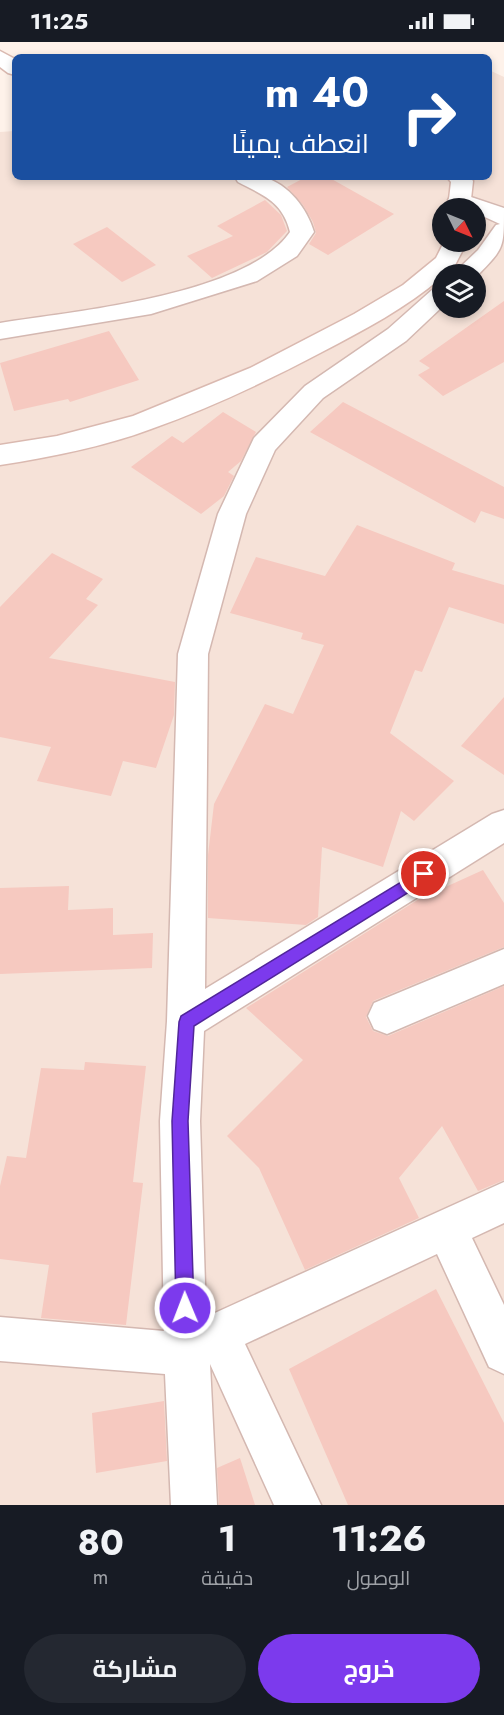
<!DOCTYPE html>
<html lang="ar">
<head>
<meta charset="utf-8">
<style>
	:root { --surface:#171b24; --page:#242831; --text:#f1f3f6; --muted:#9ea1a6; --accent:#7c3aed }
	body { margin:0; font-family:Jost,Cairo,sans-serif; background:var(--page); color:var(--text); direction:rtl; height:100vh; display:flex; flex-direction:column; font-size:22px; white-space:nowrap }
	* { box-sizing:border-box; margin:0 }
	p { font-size:20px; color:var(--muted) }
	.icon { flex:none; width:33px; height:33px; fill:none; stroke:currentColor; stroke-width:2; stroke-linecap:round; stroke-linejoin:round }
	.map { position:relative; height:1463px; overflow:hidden; direction:ltr }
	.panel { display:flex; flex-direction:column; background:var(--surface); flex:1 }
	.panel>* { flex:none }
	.top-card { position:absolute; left:12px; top:12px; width:480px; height:126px; border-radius:9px; box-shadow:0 3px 9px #0003; direction:rtl; background:#1a4fa0; color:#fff; overflow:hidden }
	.needle { width:39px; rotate:133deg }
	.buttons { position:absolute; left:432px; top:156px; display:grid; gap:12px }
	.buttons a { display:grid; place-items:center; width:54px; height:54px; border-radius:50%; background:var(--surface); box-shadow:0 3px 9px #0003; font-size:30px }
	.pin { position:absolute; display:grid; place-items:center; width:51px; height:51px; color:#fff; margin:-26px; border:3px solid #fff; border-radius:50%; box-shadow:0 2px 6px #0007 }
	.me { position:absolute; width:66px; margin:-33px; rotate:359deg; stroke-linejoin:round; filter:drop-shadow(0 0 4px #0008) }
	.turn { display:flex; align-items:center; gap:21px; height:126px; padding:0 24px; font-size:27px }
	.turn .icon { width:78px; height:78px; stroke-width:2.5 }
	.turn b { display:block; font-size:42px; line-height:51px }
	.eta { display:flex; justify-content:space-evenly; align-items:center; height:102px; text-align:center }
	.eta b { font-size:36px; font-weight:700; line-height:42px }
	.button { display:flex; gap:12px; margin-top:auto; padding:12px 24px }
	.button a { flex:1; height:69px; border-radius:36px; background:var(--accent); color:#fff; font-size:24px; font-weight:700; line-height:69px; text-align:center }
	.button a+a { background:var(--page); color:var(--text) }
	.status { display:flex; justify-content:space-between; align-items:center; height:42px; padding:0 30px; background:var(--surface); direction:ltr }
	.status svg { height:16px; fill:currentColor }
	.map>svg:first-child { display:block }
	.residential { fill:#f6e2d8; fill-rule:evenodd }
	.building { fill:#f6c9c0 }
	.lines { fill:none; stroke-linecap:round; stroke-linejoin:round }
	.street-casing { stroke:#d4b8b1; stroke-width:3 }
	.secondary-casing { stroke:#dab9b0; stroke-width:3 }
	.street { fill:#fff; fill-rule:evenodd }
	.secondary { fill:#fff; fill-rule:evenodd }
	.route { fill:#7c3aed; stroke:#51269a; stroke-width:1.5 }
</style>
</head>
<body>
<div class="status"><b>11:25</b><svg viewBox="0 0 49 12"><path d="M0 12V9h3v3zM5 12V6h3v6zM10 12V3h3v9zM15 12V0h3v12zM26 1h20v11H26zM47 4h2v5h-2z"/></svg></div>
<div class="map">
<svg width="504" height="1463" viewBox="0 0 504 1463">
	<rect width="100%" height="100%" fill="#fef2ea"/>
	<!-- residential -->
	<path class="residential" d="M489 28 504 35V1463H0V90L15 89V135H489ZM442 166H476V200H442ZM442 232H476V266H442Z"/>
	<!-- building -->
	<g class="building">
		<path d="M306 135H328L394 172 328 213 309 202 316 191 313 180 303 163 287 145Z"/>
		<path d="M265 158 281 173 287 189 267 210 212 236 187 214 233 194 217 184Z"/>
		<path d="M107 185 156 223 122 240 73 202Z"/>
		<path d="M504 259V320L443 354 418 333 430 326 419 319Z"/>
		<path d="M109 289 139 338 70 360 68 357 14 369 0 321Z"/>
		<path d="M343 360 504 445V477L481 469 475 481 310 390Z"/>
		<path d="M223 370 256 390 241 419 228 430 234 434 224 454 201 472 131 425 172 394 183 401Z"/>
		<path d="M357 483 455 521 452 528 504 543V582L449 565 422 630 415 628 390 691 454 739 414 779 401 769 383 825 322 805 318 875 306 883 208 876V813L214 762 265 662 293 672 324 603 301 597 303 591 230 571 256 515 325 534Z"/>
		<path d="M52 511 103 537 86 557 98 563 49 616 175 640 174 673 156 726 123 719 111 754 37 739 51 705 0 695V565Z"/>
		<path d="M504 655V733L461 704Z"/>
		<path d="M483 828 504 861V905L373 959 366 975 373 989 388 994 504 944V1138L478 1149 442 1084 399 1136 419 1176 305 1228 259 1126 227 1094 303 1018 246 966 419 857Z"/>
		<path d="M69 844 68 868 113 866V893L153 891 152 926 0 932V846Z"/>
		<path d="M85 1020 146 1024 133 1140 143 1141 126 1283 41 1276 49 1223 0 1217V1144L7 1114 26 1116 41 1026 84 1028Z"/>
		<path d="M436 1247 504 1381V1463H348L289 1327Z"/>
		<path d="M164 1359 167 1419 96 1431 92 1371Z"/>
		<path d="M240 1416 255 1463H219L217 1426Z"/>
	</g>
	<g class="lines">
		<defs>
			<g id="street">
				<path d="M235 135C244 135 255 133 264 135 289 143 307 166 314 190L297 214 257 239 151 272 0 297V281C75 269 246 254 290 190 283 160 263 153 238 140Z"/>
				<path d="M459 151 504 166C504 208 504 206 476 235V232H453L478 208 496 183 500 182 476 171V166C465 166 454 167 448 158L451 153Z"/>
				<path d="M442 244V265L406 299 323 356 275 408 246 472 208 612 205 947 492 772 504 768V801L204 989 200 1079 206 1275 504 1140V1181L472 1196 504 1263V1332L489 1325 437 1212 245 1302 321 1463H274L210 1322 217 1463H171L165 1332 0 1319V1275L164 1289 160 1079 167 979 178 612 218 472 254 396 305 344 388 287 433 247Z"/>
				<path d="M504 907V942L387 992 374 987 368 974 374 961Z"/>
			</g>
			<g id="secondary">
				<path d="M0 9 15 17V33L8 31 0 25Z"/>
				<path d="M447 135H470L473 139 470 166H448L451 140Z"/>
				<path d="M444 200H467L454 225 442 232V235C406 266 364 288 322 310 267 339 210 366 151 387 103 405 51 415 0 423V403L57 394 133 374 250 326 354 272 403 243 436 216Z"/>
			</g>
		</defs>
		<!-- street casing -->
		<use href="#street" class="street-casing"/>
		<!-- secondary casing -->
		<use href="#secondary" class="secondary-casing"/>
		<!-- street -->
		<use href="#street" class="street"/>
		<!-- secondary -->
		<use href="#secondary" class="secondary"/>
	</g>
	<!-- route -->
	<path class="route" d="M424 826 430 828 432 832 430 837 194 984 188 1079 194 1266 191 1272 185 1275 179 1272 176 1266 172 1079 179 980 181 974Z"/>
</svg>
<div class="buttons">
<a><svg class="needle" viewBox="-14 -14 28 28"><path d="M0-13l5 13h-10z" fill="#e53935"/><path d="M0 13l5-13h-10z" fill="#9ea1a6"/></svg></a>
<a><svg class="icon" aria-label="layers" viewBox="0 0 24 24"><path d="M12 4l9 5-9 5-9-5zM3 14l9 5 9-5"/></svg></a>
</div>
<div class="pin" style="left:424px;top:832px;background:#d93025"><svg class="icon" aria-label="arrive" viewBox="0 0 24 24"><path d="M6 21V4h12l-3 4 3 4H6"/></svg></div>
<svg class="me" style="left:185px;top:1266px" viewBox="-20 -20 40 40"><circle r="17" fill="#7c3aed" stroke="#fff" stroke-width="3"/><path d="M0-11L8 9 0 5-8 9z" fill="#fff"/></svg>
<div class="top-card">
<div class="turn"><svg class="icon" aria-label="right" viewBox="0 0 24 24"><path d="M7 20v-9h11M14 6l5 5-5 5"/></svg><div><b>40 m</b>انعطف يمينًا</div></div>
</div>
</div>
<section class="panel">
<div class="eta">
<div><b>11:26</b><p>الوصول</p></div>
<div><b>1</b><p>دقيقة</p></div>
<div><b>80</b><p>m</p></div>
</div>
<div class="button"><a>خروج</a><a>مشاركة</a></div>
</section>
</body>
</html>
